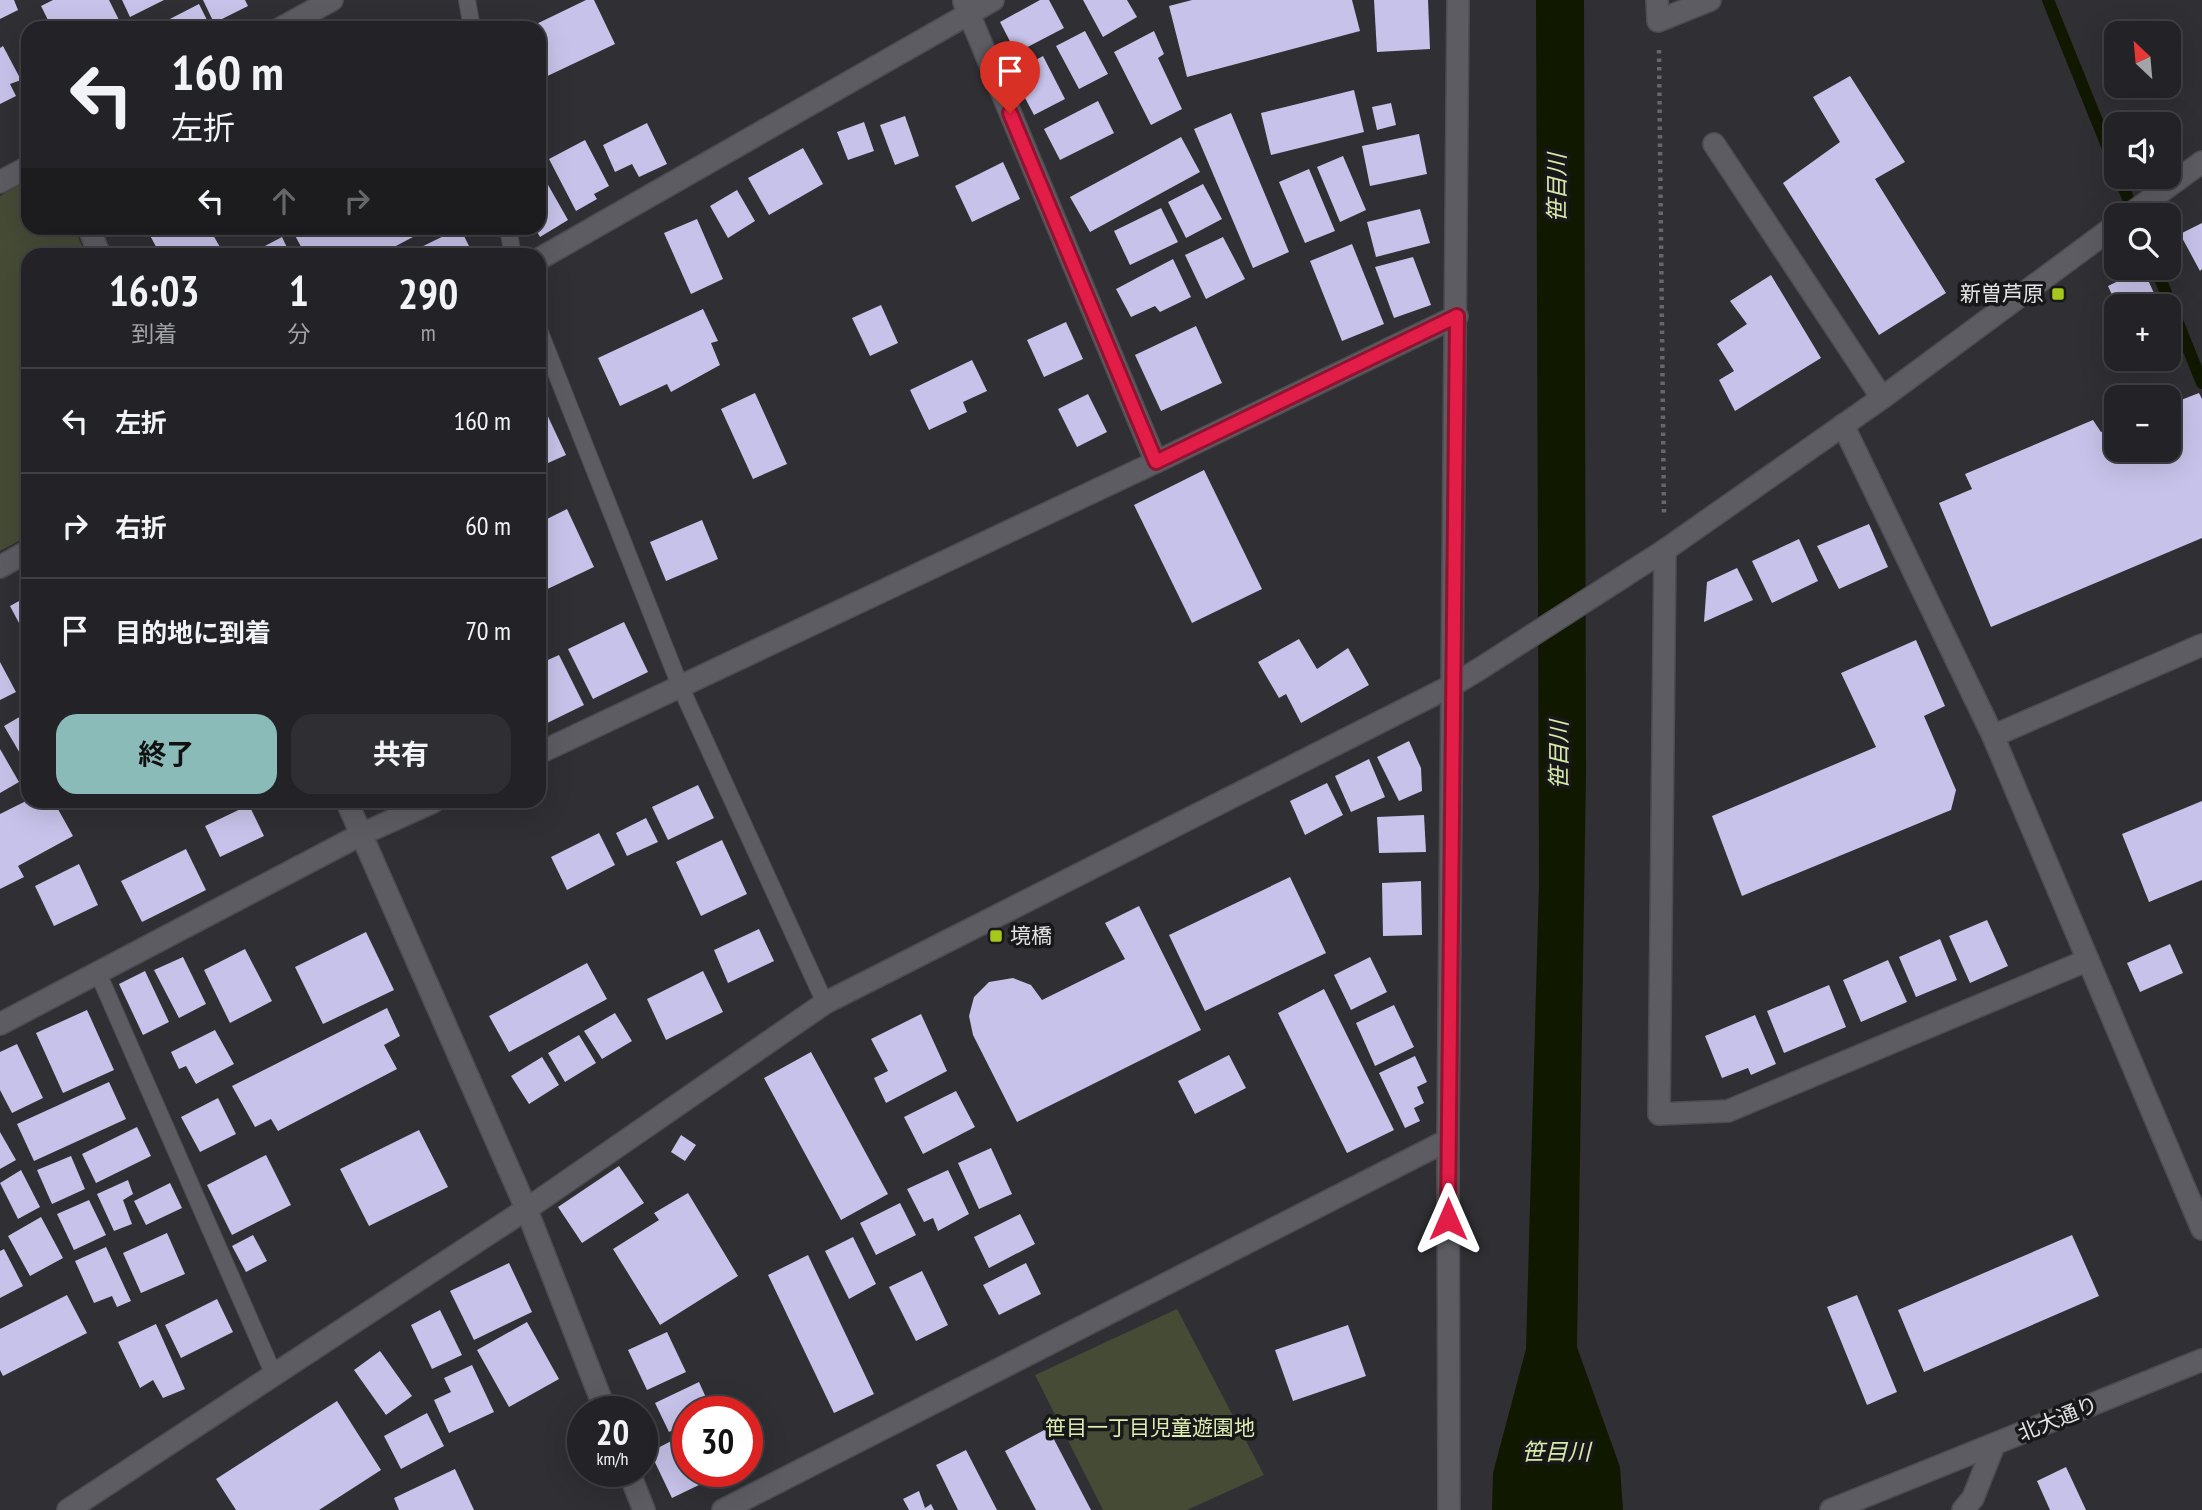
<!DOCTYPE html>
<html lang="ja">
<head>
<meta charset="utf-8">
<style>
	:root { --surface:#232327; --page:#2f2f33; --text:#f1f3f6; --muted:#a3a4a7; --line:#404044; --accent:#8bbbb9 }
	body { margin:0; font-family:"PT Sans Narrow","Noto Sans JP",sans-serif; background:var(--page); color:var(--text); height:100vh; display:flex; flex-direction:column; font-size:26px; white-space:nowrap }
	* { box-sizing:border-box; margin:0 }
	p { font-size:23px; color:var(--muted) }
	.icon { flex:none; width:38px; height:38px; fill:none; stroke:currentColor; stroke-width:2; stroke-linecap:round; stroke-linejoin:round }
	.map { position:relative; flex:1; overflow:hidden }
	.panel { position:absolute; left:21px; top:248px; width:525px; height:560px; display:flex; flex-direction:column; background:var(--surface); border-radius:21px; box-shadow:0 7px 28px #0002,0 0 0 2px var(--line) }
	.panel>* { flex:none }
	.top-card { position:absolute; left:21px; top:21px; width:525px; height:214px; border-radius:21px; box-shadow:0 7px 28px #0002,0 0 0 2px var(--line); background:#232327; color:var(--text); overflow:hidden }
	.needle { width:46px; rotate:334deg }
	.fabs { position:absolute; left:2104px; top:21px; display:grid; gap:14px }
	.fabs a { display:grid; place-items:center; width:77px; height:77px; border-radius:14px; background:var(--surface); box-shadow:0 7px 28px #0002,0 0 0 2px var(--line); font-size:35px }
	.speed { position:absolute; left:567px; top:1396px; display:flex; gap:14px; font-size:35px; font-weight:700; text-align:center }
	.speed>* { display:grid; place-content:center; width:91px; height:91px; border-radius:50%; background:var(--surface); box-shadow:0 7px 28px #0002,0 0 0 2px var(--line); line-height:1 }
	.speed small { font-size:18px; font-weight:400 }
	.speed .limit { border:10px solid #d22; background:#fff; color:#111 }
	.pin { position:absolute; display:grid; place-items:center; width:60px; height:60px; color:#fff; margin:-72px -30px; border-radius:50% 50% 50% 0; rotate:-45deg; box-shadow:0 0 7px #0007 }
	.pin .icon { rotate:45deg }
	.me { position:absolute; width:77px; margin:-38px; rotate:0deg; stroke-linejoin:round; filter:drop-shadow(0 0 5px #0008) }
	.turn { display:flex; align-items:center; gap:24px; height:147px; padding:0 35px; font-size:32px }
	.turn .icon { width:91px; height:91px; stroke-width:2.5 }
	.turn b { display:block; font-size:49px; line-height:60px }
	.lanes { display:flex; align-items:center; height:66px; padding:0 35px; background:#0003; justify-content:center; gap:35px; direction:ltr }
	.lanes .off { opacity:.35 }
	.eta { display:flex; justify-content:space-evenly; align-items:center; height:119px; text-align:center }
	.eta b { font-size:42px; font-weight:700; line-height:49px }
	.cta { display:flex; gap:14px; margin-top:auto; padding:14px 35px }
	.cta a { flex:1; height:80px; border-radius:21px; background:var(--accent); color:#111; font-size:28px; font-weight:700; line-height:80px; text-align:center }
	.cta a+a { background:var(--page); color:var(--text) }
	ul { padding:0; list-style:none }
	li { display:flex; align-items:center; gap:21px; height:105px; padding:0 35px; border-top:2px solid var(--line) }
	li div { flex:1 }
	li b { display:block; font-size:26px }
	li em { font-style:normal }
	.map>svg:first-child { display:block }
	.green { fill:#454b35 }
	.water { fill:#111800 }
	.lines { fill:none; stroke-linecap:round; stroke-linejoin:round }
	.stream { stroke:#111800; stroke-width:12 }
	.building { fill:#c6c2e9 }
	.lane-casing { stroke:#4d4c51; stroke-width:18 }
	.street-casing { stroke:#4d4c51; stroke-width:24 }
	.secondary-casing { stroke:#4d4c51; stroke-width:24 }
	.path { stroke:#67676b; stroke-width:4.5; stroke-dasharray:3.5 5; stroke-linecap:butt }
	.lane { stroke:#5d5c62; stroke-width:16 }
	.street { stroke:#5d5c62; stroke-width:21 }
	.secondary { stroke:#5d5c62; stroke-width:21 }
	.route-casing { stroke:#92132f; stroke-width:18 }
	.route { stroke:#e11d48; stroke-width:12 }
	.poi-dot { fill:#a8c71c; stroke:#18171a; stroke-width:2.5 }
	.labels { text-anchor:middle; stroke-width:7; stroke-linejoin:round; paint-order:stroke }
	.poi-label { font-size:21px; fill:#e3e3e6; stroke:#18171a; text-anchor:end }
	.street-label { font-size:21px; fill:#e3e3e6; stroke:#18171a }
	.park-label { font-size:21px; fill:#dcedaf; stroke:#18171a }
	.water-label { font-size:23px; font-style:italic; fill:#d7e9aa; stroke:#18171a }
</style>
</head>
<body>
<div class="map">
<svg width="2202" height="1510" viewBox="0 0 2202 1510">
	<rect width="100%" height="100%" fill="#2f2f34"/>
	<!-- green -->
	<g class="green">
		<path d="M28 180V228H74L86 255 28 256V536L0 551V196Z"/>
		<path d="M1177 1309 1264 1475 1187 1510H1103L1035 1375Z"/>
	</g>
	<!-- water -->
	<path class="water" d="M1536 0H1584L1586 773 1577 1347 1620 1467 1623 1510H1492L1493 1473 1526 1349 1539 883Z"/>
	<g class="lines">
		<!-- stream -->
		<g class="stream">
			<path d="M2048 0 2116 168"/>
			<path d="M2119 177 2135 215"/>
			<path d="M2156 268 2202 383"/>
		</g>
	</g>
	<!-- building -->
	<g class="building">
		<path d="M0 0H14L18 10 0 19Z"/>
		<path d="M53 0H109L120 22 108 28H52L41 6Z"/>
		<path d="M122 0H164L130 17Z"/>
		<path d="M203 0H245L248 6 214 23Z"/>
		<path d="M586 0H594L615 44 539 80V28H528Z"/>
		<path d="M1040 0H1049L1064 28 1016 53 1000 22Z"/>
		<path d="M1083 0H1127L1137 17 1103 37Z"/>
		<path d="M1192 0H1352L1360 31 1187 77 1169 6Z"/>
		<path d="M1374 0H1428L1430 49 1377 52Z"/>
		<path d="M199 4 211 28H164L162 23Z"/>
		<path d="M1085 31 1108 74 1079 89 1056 46Z"/>
		<path d="M1154 31 1164 54 1158 58 1182 109 1151 125 1114 52Z"/>
		<path d="M3 46 21 80 10 84 16 96 0 104V48Z"/>
		<path d="M1043 56 1065 99 1034 115 1012 73Z"/>
		<path d="M1850 76 1905 162 1875 179 1946 293 1879 335 1783 183 1840 142 1813 97Z"/>
		<path d="M1354 90 1364 132 1271 155 1261 113Z"/>
		<path d="M1098 101 1114 133 1060 160 1044 129Z"/>
		<path d="M1391 103 1396 125 1377 130 1372 107Z"/>
		<path d="M1231 113 1289 252 1253 268 1194 129Z"/>
		<path d="M905 116 919 156 895 165 880 125Z"/>
		<path d="M864 122 874 151 848 160 837 132Z"/>
		<path d="M647 123 667 164 639 177 632 164 615 172 603 145Z"/>
		<path d="M1419 134 1427 174 1370 186 1362 146Z"/>
		<path d="M1181 137 1200 172 1090 232 1070 197Z"/>
		<path d="M585 140 609 186 594 194 597 199 576 211 549 159Z"/>
		<path d="M803 148 823 184 769 215 748 178Z"/>
		<path d="M1343 156 1366 210 1340 222 1317 167Z"/>
		<path d="M1003 162 1020 199 972 222 955 186Z"/>
		<path d="M1309 169 1335 231 1305 243 1279 182Z"/>
		<path d="M543 176 568 220 540 237 535 228H539V179Z"/>
		<path d="M1203 184 1222 219 1186 238 1168 202Z"/>
		<path d="M737 190 755 221 728 238 710 206Z"/>
		<path d="M1161 208 1178 242 1130 265 1114 231Z"/>
		<path d="M1420 209 1430 243 1376 257 1367 222Z"/>
		<path d="M697 219 723 279 691 294 664 233Z"/>
		<path d="M2202 223V269L2200 271 2180 234Z"/>
		<path d="M146 228H209L224 254 161 256Z"/>
		<path d="M291 228H430L377 256H306Z"/>
		<path d="M460 228 474 256H410L409 253Z"/>
		<path d="M282 237 291 256H246Z"/>
		<path d="M1223 237 1245 279 1206 299 1185 255Z"/>
		<path d="M1352 244 1384 324 1342 341 1310 261Z"/>
		<path d="M1413 257 1431 305 1394 318 1375 267Z"/>
		<path d="M1173 259 1191 297 1160 312 1155 306 1131 317 1116 289Z"/>
		<path d="M2143 269 2158 302 2149 306H2117L2108 286Z"/>
		<path d="M1771 275 1821 358 1735 411 1719 380 1734 371 1717 344 1747 324 1730 301Z"/>
		<path d="M881 305 898 343 870 356 852 318Z"/>
		<path d="M703 309 718 341 711 343 720 365 671 392 667 384 620 406 598 358Z"/>
		<path d="M1066 322 1083 359 1044 377 1027 340Z"/>
		<path d="M1196 326 1222 383 1161 411 1135 355Z"/>
		<path d="M972 360 987 391 963 402 967 412 929 430 910 390Z"/>
		<path d="M755 393 787 464 753 479 721 409Z"/>
		<path d="M2199 393 2202 399V538L1991 627 1939 503 1972 489 1965 474 2093 420 2101 432 2116 426V450H2168V405Z"/>
		<path d="M1088 394 1107 432 1077 447 1058 409Z"/>
		<path d="M544 408 566 455 539 467V411Z"/>
		<path d="M1204 470 1262 589 1192 623 1134 505Z"/>
		<path d="M567 509 594 567 539 593V523Z"/>
		<path d="M702 520 718 559 666 581 650 542Z"/>
		<path d="M1869 524 1888 567 1839 589 1817 546Z"/>
		<path d="M1799 539 1818 581 1772 603 1752 561Z"/>
		<path d="M1737 568 1753 600 1704 622 1707 582Z"/>
		<path d="M28 596V640L10 606Z"/>
		<path d="M624 622 648 672 593 699 568 649Z"/>
		<path d="M1299 639 1317 669 1348 648 1369 685 1301 723 1286 694 1279 698 1258 662Z"/>
		<path d="M1916 640 1945 706 1924 716 1956 790 1951 810 1742 896 1712 816 1876 747 1841 673Z"/>
		<path d="M559 655 584 705 539 727V664Z"/>
		<path d="M0 662 16 692 0 700Z"/>
		<path d="M28 712V767L4 726Z"/>
		<path d="M1409 741 1421 768 1422 791 1399 801 1377 757Z"/>
		<path d="M0 749 19 782 0 793Z"/>
		<path d="M1369 759 1385 797 1351 812 1335 776Z"/>
		<path d="M1327 783 1343 815 1305 835 1290 801Z"/>
		<path d="M698 785 714 818 668 840 652 807Z"/>
		<path d="M28 800V802H54L73 836 18 866 24 877 0 889V814Z"/>
		<path d="M2202 801V880L2149 902 2122 834Z"/>
		<path d="M249 805 264 836 220 857 205 826Z"/>
		<path d="M1424 815 1426 852 1379 853 1377 817Z"/>
		<path d="M646 818 658 842 627 856 616 833Z"/>
		<path d="M599 833 615 865 567 890 551 857Z"/>
		<path d="M722 840 747 894 701 916 676 862Z"/>
		<path d="M186 849 206 890 142 922 121 881Z"/>
		<path d="M79 864 98 905 54 926 35 886Z"/>
		<path d="M1290 877 1326 953 1205 1011 1169 935Z"/>
		<path d="M1421 881 1422 935 1383 936 1382 883Z"/>
		<path d="M1139 906 1201 1030 1017 1122 973 1035 969 1016 974 997 989 982 1013 978 1031 985 1042 1000 1125 959 1105 923Z"/>
		<path d="M1987 920 2008 966 1970 983 1949 936Z"/>
		<path d="M759 929 774 961 728 983 714 950Z"/>
		<path d="M366 932 394 990 323 1024 295 967Z"/>
		<path d="M1940 939 1957 980 1916 997 1899 957Z"/>
		<path d="M2170 944 2183 973 2140 992 2127 963Z"/>
		<path d="M245 949 272 1001 230 1023 204 970Z"/>
		<path d="M183 957 206 1004 179 1018 154 970Z"/>
		<path d="M1370 957 1387 992 1351 1010 1334 975Z"/>
		<path d="M1888 960 1907 1002 1861 1022 1843 980Z"/>
		<path d="M587 963 607 999 509 1052 489 1016Z"/>
		<path d="M145 971 169 1022 143 1035 119 984Z"/>
		<path d="M703 971 723 1012 666 1040 647 999Z"/>
		<path d="M1829 985 1846 1027 1784 1053 1767 1011Z"/>
		<path d="M1324 989 1394 1130 1347 1153 1278 1013Z"/>
		<path d="M1394 1005 1414 1047 1375 1066 1356 1023Z"/>
		<path d="M387 1008 400 1036 384 1045 397 1069 278 1131 271 1119 255 1127 232 1086Z"/>
		<path d="M87 1010 114 1070 63 1093 36 1033Z"/>
		<path d="M615 1013 632 1041 602 1059 584 1031Z"/>
		<path d="M921 1014 947 1071 886 1103 874 1078 888 1071 871 1039Z"/>
		<path d="M1755 1015 1776 1064 1751 1075 1748 1068 1722 1078 1705 1036Z"/>
		<path d="M215 1030 234 1064 196 1084 186 1066 179 1069 171 1052Z"/>
		<path d="M579 1035 596 1063 565 1082 548 1053Z"/>
		<path d="M17 1044 43 1098 12 1113 0 1090V1052Z"/>
		<path d="M811 1052 888 1194 841 1220 764 1078Z"/>
		<path d="M1229 1055 1246 1088 1195 1114 1178 1081Z"/>
		<path d="M1415 1056 1427 1082 1417 1087 1424 1103 1414 1108 1420 1121 1405 1128 1379 1073Z"/>
		<path d="M542 1057 559 1085 529 1104 511 1076Z"/>
		<path d="M109 1082 126 1119 34 1161 17 1124Z"/>
		<path d="M956 1091 975 1127 923 1154 904 1117Z"/>
		<path d="M218 1098 236 1134 200 1152 181 1117Z"/>
		<path d="M137 1127 151 1156 96 1183 82 1154Z"/>
		<path d="M419 1130 448 1187 369 1226 340 1169Z"/>
		<path d="M0 1132 16 1160 0 1169Z"/>
		<path d="M681 1135 696 1145 685 1161 671 1152Z"/>
		<path d="M991 1148 1012 1194 979 1209 958 1163Z"/>
		<path d="M266 1155 291 1205 232 1235 207 1185Z"/>
		<path d="M71 1156 85 1189 52 1204 37 1170Z"/>
		<path d="M619 1166 644 1203 582 1243 558 1207Z"/>
		<path d="M21 1170 40 1207 18 1219 0 1183Z"/>
		<path d="M948 1170 969 1214 938 1231 933 1218 924 1222 907 1189Z"/>
		<path d="M128 1180 133 1194 123 1200 132 1224 114 1231 97 1194Z"/>
		<path d="M170 1183 182 1208 146 1225 134 1201Z"/>
		<path d="M688 1193 738 1276 660 1325 613 1249 659 1220 654 1213Z"/>
		<path d="M89 1200 106 1235 74 1250 57 1214Z"/>
		<path d="M900 1203 916 1235 876 1255 860 1223Z"/>
		<path d="M1020 1214 1035 1244 989 1268 974 1237Z"/>
		<path d="M41 1217 63 1258 30 1276 8 1236Z"/>
		<path d="M167 1233 185 1274 141 1293 123 1253Z"/>
		<path d="M253 1235 267 1261 246 1272 232 1246Z"/>
		<path d="M2072 1235 2099 1296 1924 1372 1898 1310Z"/>
		<path d="M853 1237 876 1284 849 1299 825 1251Z"/>
		<path d="M106 1247 131 1301 117 1307 112 1296 94 1303 75 1261Z"/>
		<path d="M4 1249 23 1286 0 1298V1251Z"/>
		<path d="M808 1255 874 1394 834 1413 768 1275Z"/>
		<path d="M509 1263 532 1312 474 1340 450 1291Z"/>
		<path d="M1026 1263 1041 1294 999 1315 983 1285Z"/>
		<path d="M922 1271 948 1325 916 1341 889 1287Z"/>
		<path d="M67 1295 87 1333 3 1376 0 1370V1329Z"/>
		<path d="M1857 1295 1897 1392 1867 1405 1827 1307Z"/>
		<path d="M217 1299 233 1332 181 1358 165 1325Z"/>
		<path d="M440 1310 462 1355 432 1369 411 1325Z"/>
		<path d="M527 1322 559 1379 509 1407 477 1350Z"/>
		<path d="M156 1324 185 1389 163 1398 153 1380 140 1388 118 1342Z"/>
		<path d="M1348 1325 1366 1376 1293 1401 1275 1350Z"/>
		<path d="M667 1332 686 1372 647 1390 628 1350Z"/>
		<path d="M380 1351 412 1396 386 1415 354 1370Z"/>
		<path d="M472 1365 494 1412 449 1433 434 1400 451 1392 444 1378Z"/>
		<path d="M699 1382 712 1411 688 1412V1423L669 1432 655 1403Z"/>
		<path d="M337 1401 381 1470 319 1510H236L216 1479Z"/>
		<path d="M427 1413 444 1446 401 1469 384 1436Z"/>
		<path d="M1048 1428 1091 1510H1036L1005 1451Z"/>
		<path d="M679 1437 688 1456V1472H695L701 1484 672 1498 650 1452Z"/>
		<path d="M966 1450 997 1510H958L936 1465Z"/>
		<path d="M2066 1467 2086 1510H2050L2037 1481Z"/>
		<path d="M455 1469 474 1510H399L394 1498Z"/>
		<path d="M705 1472H736L711 1484Z"/>
		<path d="M919 1491 925 1508 931 1504 934 1510H909L903 1499Z"/>
	</g>
	<g class="lines">
		<defs>
			<g id="lane">
				<path d="M467 0 472 28"/>
				<path d="M508 228 513 256"/>
				<path d="M539 330 681 688 825 1003"/>
				<path d="M98 973 274 1375"/>
			</g>
			<g id="street">
				<path d="M1657 0 1658 21 1710 0"/>
				<path d="M964 2 1156 462"/>
				<path d="M281 28 332 0"/>
				<path d="M1714 144 1882 398"/>
				<path d="M0 182 28 167"/>
				<path d="M2129 215 2202 162"/>
				<path d="M89 228 100 256"/>
				<path d="M539 259 993 0"/>
				<path d="M1843 425 1993 736 2202 1229"/>
				<path d="M1665 550 1659 1114 1728 1111 2088 960"/>
				<path d="M0 567 28 551"/>
				<path d="M1993 736 2202 645"/>
				<path d="M539 753 1156 462 1457 316"/>
				<path d="M347 802 526 1208 606 1412"/>
				<path d="M0 1024 362 834 433 802"/>
				<path d="M629 1472 644 1510"/>
				<path d="M68 1510 537 1202 825 1003 1453 685 1481 668 1665 550 1882 398 2116 225"/>
				<path d="M723 1510 1448 1140"/>
				<path d="M1449 1510 1448 1140 1458 0"/>
				<path d="M1963 1510 1973 1498 1994 1445"/>
			</g>
			<path id="secondary" d="M1831 1510 2202 1360"/>
		</defs>
		<!-- lane casing -->
		<use href="#lane" class="lane-casing"/>
		<!-- street casing -->
		<use href="#street" class="street-casing"/>
		<!-- secondary casing -->
		<use href="#secondary" class="secondary-casing"/>
		<!-- path -->
		<path class="path" d="M1659 50 1664 514"/>
		<!-- lane -->
		<use href="#lane" class="lane"/>
		<!-- street -->
		<use href="#street" class="street"/>
		<!-- secondary -->
		<use href="#secondary" class="secondary"/>
	</g>
	<g class="lines">
		<defs>
			<path id="route" d="M1010 113 1156 462 1457 316 1448 1219"/>
		</defs>
		<!-- route casing -->
		<use href="#route" class="route-casing"/>
		<!-- route -->
		<use href="#route" class="route"/>
	</g>
	<!-- markers -->
	<g class="poi-dot">
		<rect x="2051" y="287" width="14" height="14" rx="3.5"/>
		<rect x="989" y="929" width="14" height="14" rx="3.5"/>
	</g>
	<g class="labels">
		<!-- poi labels -->
		<g class="poi-label">
			<text x="2044" y="301">新曽芦原</text>
			<text x="1010" y="943" text-anchor="start">境橋</text>
		</g>
		<!-- street labels -->
		<g class="street-label">
			<text transform="translate(2058 1419) rotate(-22)" y="7">北大通り</text>
		</g>
		<!-- park labels -->
		<g class="park-label">
			<text x="1150" y="1435">笹目一丁目児童遊園地</text>
		</g>
		<!-- water labels -->
		<g class="water-label">
			<text transform="translate(1557 188) rotate(-90)" y="8">笹目川</text>
			<text transform="translate(1559 755) rotate(-90)" y="8">笹目川</text>
			<text x="1556" y="1460">笹目川</text>
		</g>
	</g>
</svg>
<div class="fabs">
<a><svg class="needle" viewBox="-14 -14 28 28"><path d="M0-13l5 13h-10z" fill="#e53935"/><path d="M0 13l5-13h-10z" fill="#a3a4a7"/></svg></a>
<a><svg class="icon" aria-label="sound" viewBox="0 0 24 24"><path d="M4 9h4l5-4v14l-5-4H4zM17 9q2 3 0 6"/></svg></a>
<a><svg class="icon" aria-label="search" viewBox="0 0 24 24"><circle cx="10" cy="10" r="6"/><path d="M15 15l6 6"/></svg></a>
<a>+</a>
<a>−</a>
</div>
<div class="speed"><div>20<small>km/h</small></div><div class="limit">30</div></div>
<div class="pin" style="left:1010px;top:113px;background:#d93025"><svg class="icon" aria-label="arrive" viewBox="0 0 24 24"><path d="M6 21V4h12l-3 4 3 4H6"/></svg></div>
<svg class="me" style="left:1448px;top:1219px" viewBox="-20 -20 40 40"><path d="M0-17L14 15 0 8-14 15z" fill="#e11d48" stroke="#fff" stroke-width="4"/></svg>
<div class="top-card">
<div class="turn"><svg class="icon" aria-label="left" viewBox="0 0 24 24"><path d="M17 20v-9H6M10 6l-5 5 5 5"/></svg><div><b>160 m</b>左折</div></div>
<div class="lanes"><svg class="icon" aria-label="left" viewBox="0 0 24 24"><path d="M17 20v-9H6M10 6l-5 5 5 5"/></svg><svg class="icon off" aria-label="ahead" viewBox="0 0 24 24"><path d="M12 20V5M6 11l6-6 6 6"/></svg><svg class="icon off" aria-label="right" viewBox="0 0 24 24"><path d="M7 20v-9h11M14 6l5 5-5 5"/></svg></div>
</div>
<section class="panel">
<div class="eta">
<div><b>16:03</b><p>到着</p></div>
<div><b>1</b><p>分</p></div>
<div><b>290</b><p>m</p></div>
</div>
<ul>
<li><svg class="icon" aria-label="left" viewBox="0 0 24 24"><path d="M17 20v-9H6M10 6l-5 5 5 5"/></svg><div><b>左折</b></div><em>160 m</em></li>
<li><svg class="icon" aria-label="right" viewBox="0 0 24 24"><path d="M7 20v-9h11M14 6l5 5-5 5"/></svg><div><b>右折</b></div><em>60 m</em></li>
<li><svg class="icon" aria-label="arrive" viewBox="0 0 24 24"><path d="M6 21V4h12l-3 4 3 4H6"/></svg><div><b>目的地に到着</b></div><em>70 m</em></li>
</ul>
<div class="cta"><a>終了</a><a>共有</a></div>
</section>
</div>
</body>
</html>
